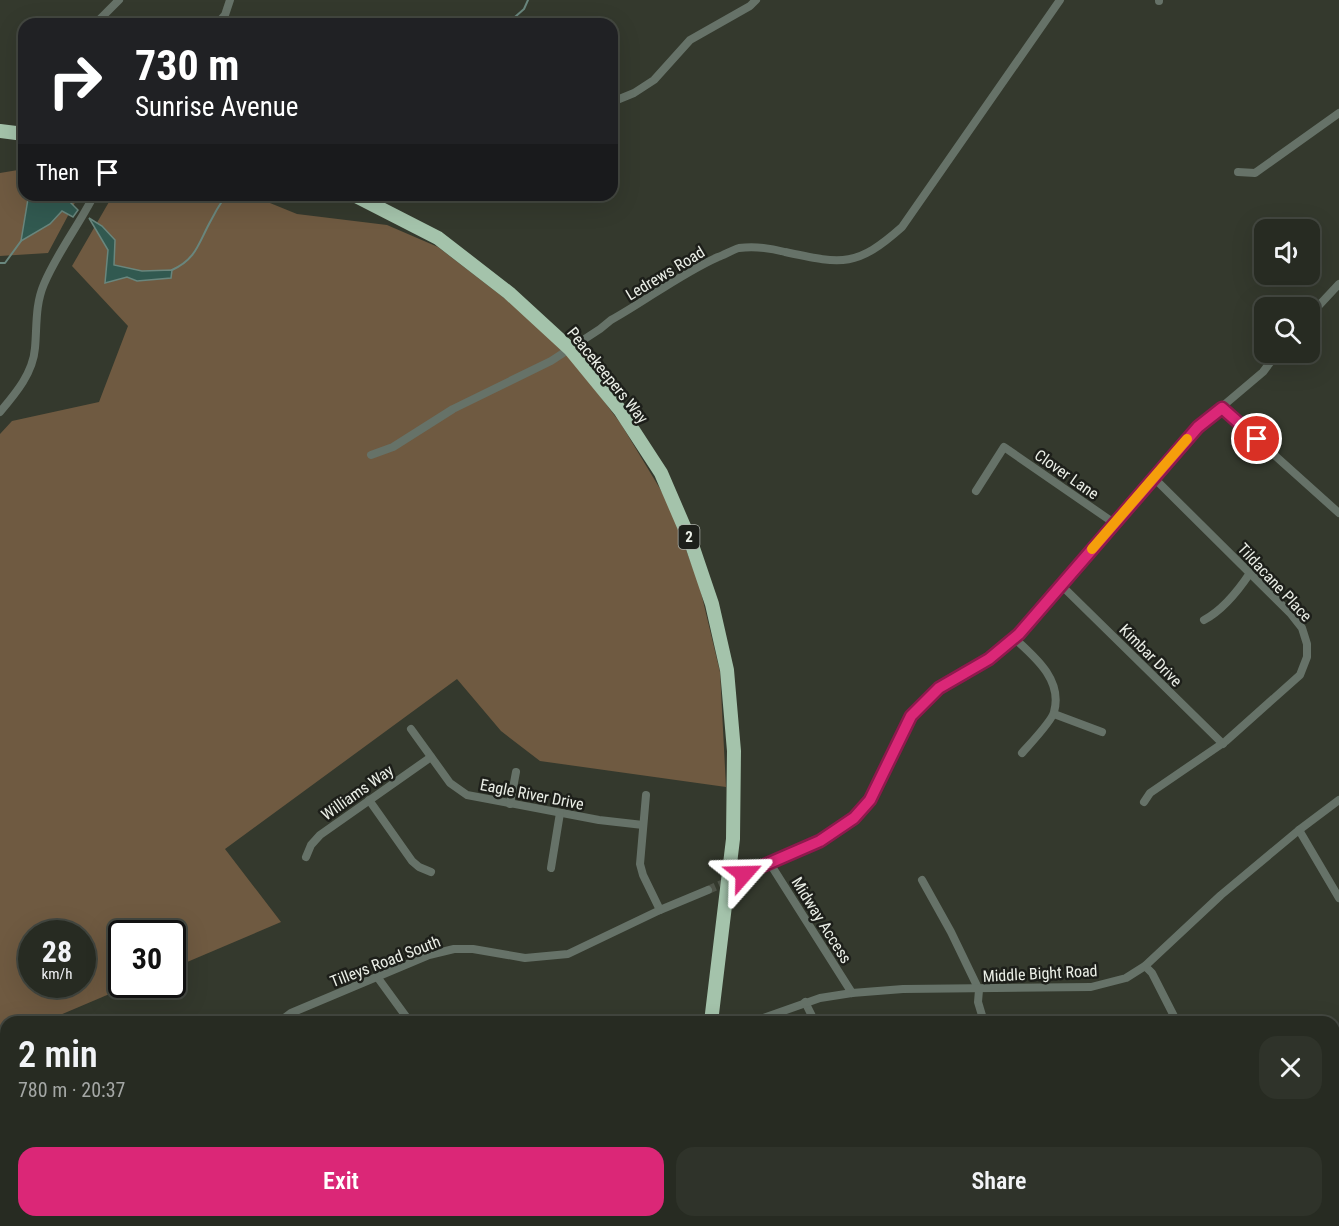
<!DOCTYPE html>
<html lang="en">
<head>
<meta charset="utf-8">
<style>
	:root { --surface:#272b22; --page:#2f332a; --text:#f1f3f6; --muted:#a4a7a5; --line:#434740; --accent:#db2777 }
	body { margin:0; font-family:"Roboto Condensed",sans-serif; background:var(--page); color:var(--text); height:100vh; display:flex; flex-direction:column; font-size:22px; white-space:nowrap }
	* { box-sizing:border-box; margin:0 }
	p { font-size:20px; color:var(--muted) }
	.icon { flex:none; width:33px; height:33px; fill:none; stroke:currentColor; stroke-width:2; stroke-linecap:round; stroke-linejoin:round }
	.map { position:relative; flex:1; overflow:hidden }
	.details { position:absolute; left:0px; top:1016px; width:1340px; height:212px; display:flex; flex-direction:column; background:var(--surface); border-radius:18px 18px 0 0; box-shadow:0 6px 24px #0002,0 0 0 2px var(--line) }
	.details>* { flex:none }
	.banner { position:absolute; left:18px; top:18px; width:600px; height:183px; border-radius:18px; box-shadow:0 6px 24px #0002,0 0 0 2px var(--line); background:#202124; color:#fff; overflow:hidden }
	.buttons { position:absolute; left:1254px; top:219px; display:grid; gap:12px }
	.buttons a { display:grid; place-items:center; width:66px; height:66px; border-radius:12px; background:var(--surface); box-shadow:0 6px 24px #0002,0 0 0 2px var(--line); font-size:30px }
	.speed { position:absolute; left:18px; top:920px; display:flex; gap:12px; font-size:30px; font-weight:700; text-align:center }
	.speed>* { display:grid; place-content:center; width:78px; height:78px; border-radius:50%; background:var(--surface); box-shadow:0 6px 24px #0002,0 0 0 2px var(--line); line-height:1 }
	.speed small { font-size:15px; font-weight:400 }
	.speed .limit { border:3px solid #111; border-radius:9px; background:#fff; color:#111 }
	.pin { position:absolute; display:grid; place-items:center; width:51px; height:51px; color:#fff; margin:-26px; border:3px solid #fff; border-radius:50%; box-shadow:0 2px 6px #0007 }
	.me { position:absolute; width:66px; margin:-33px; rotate:65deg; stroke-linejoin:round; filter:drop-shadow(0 0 4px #0008) }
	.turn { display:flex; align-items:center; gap:21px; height:126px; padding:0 18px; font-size:27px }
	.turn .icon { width:78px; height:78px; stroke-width:2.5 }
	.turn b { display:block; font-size:42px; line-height:51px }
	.then { display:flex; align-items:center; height:57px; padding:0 18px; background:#0003; gap:12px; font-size:22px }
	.round { display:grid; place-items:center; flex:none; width:63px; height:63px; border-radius:18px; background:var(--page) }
	.overview { display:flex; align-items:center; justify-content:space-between; height:102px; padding:0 18px }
	h1 { font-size:36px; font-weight:600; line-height:45px }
	.button { display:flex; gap:12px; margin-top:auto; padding:12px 18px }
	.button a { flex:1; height:69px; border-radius:18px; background:var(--accent); color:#fff; font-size:24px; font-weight:600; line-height:69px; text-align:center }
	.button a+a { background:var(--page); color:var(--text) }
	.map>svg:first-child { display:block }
	.green { fill:#6f5a41; fill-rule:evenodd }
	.water { fill:#315950; stroke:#69867d; stroke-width:1.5 }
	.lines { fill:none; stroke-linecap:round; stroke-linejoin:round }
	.stream { stroke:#69867d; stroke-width:2 }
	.street-tunnel { stroke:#4f5449; stroke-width:8; stroke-dasharray:8 4; stroke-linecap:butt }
	.street { stroke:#667268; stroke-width:8 }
	.highway { stroke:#a4c3ab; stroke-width:14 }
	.route-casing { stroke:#8e194d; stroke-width:15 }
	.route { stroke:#db2777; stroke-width:10 }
	.slow { stroke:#f59e0b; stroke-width:10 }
	.labels { text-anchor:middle; stroke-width:5; stroke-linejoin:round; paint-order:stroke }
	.shield { fill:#1d1f1a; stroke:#adb1aa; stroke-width:1.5 }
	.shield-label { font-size:15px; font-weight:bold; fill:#ebefe7 }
	.street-label { font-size:16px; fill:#ebefe7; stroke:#1d1f1a }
</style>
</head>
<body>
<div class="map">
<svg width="1339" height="1226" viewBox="0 0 1339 1226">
	<rect width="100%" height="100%" fill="#34392d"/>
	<!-- green -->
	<g class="green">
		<path d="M24 169V195H79L48 253 0 256V173Z"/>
		<path d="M113 195H250L297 214 387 225 438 247 525 314 570 356 621 424 668 502 699 584 720 672 726 787 540 761 501 731 457 679 225 849 281 922 173 968 172 933H122V984H133L60 1015 62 1021 6 1022V1221H19L20 1226H0V434L12 421 99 402 128 326 72 266ZM32 933H82V984H32Z"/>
		<path d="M411 1221H678L677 1226H408Z"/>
	</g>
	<!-- water -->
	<g class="water">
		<path d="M59 195H63L78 210 73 217 62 211 50 224 21 241 28 199 53 198Z"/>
		<path d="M89 218 102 226 115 240 114 265 142 271 172 270 171 278 137 281 127 277 105 283 108 250Z"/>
	</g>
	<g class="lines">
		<!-- stream -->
		<g class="stream">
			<path d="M507 24 524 9 528 0"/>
			<path d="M0 263H5L21 241"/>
			<path d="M172 270C195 260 198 245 209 224 214 214 220 204 226 195"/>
		</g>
		<!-- street-tunnel -->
		<path class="street-tunnel" d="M708 890 744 874"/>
		<!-- street -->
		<g class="street">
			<path d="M1159 0V1"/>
			<path d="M95 24 119 0"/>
			<path d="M217 24 225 15 230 0"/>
			<path d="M612 102 634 93 654 80 690 40 750 6 756 0"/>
			<path d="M1238 172 1255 173 1339 113"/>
			<path d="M1310 315 1339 284"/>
			<path d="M1222 408 1339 513"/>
			<path d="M0 412C16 393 33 373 35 348 37 326 35 305 44 284 57 253 79 225 94 195"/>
			<path d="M371 455 393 447 453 409 551 361 600 329 611 320C647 300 680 274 718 257 724 255 732 250 739 248 754 246 770 248 785 252 842 264 856 268 902 227L1060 0"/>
			<path d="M976 491 1004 447 1114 523"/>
			<path d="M1061 585 1223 744"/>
			<path d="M1204 620C1223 610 1238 591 1250 573"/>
			<path d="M1014 638C1035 657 1063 680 1054 712 1052 721 1029 745 1022 753"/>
			<path d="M1054 714 1102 732"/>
			<path d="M411 729 450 783 467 795 599 820 643 825"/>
			<path d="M646 795 640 864 643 875 660 910"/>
			<path d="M369 800 412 861 419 867 431 872"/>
			<path d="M1144 802 1150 793 1226 741 1300 675 1307 657V644L1302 628 1291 614 1153 477"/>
			<path d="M510 804 516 772"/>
			<path d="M1299 830 1339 898"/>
			<path d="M306 857 311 845 320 835 431 757"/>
			<path d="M769 862 852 993"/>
			<path d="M551 868 560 813"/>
			<path d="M744 874 820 841 854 818 870 800 911 716 939 688 989 659 1019 634 1198 427 1263 372 1278 352"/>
			<path d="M922 880 951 932 979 990 978 1002 984 1022"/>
			<path d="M1145 966 1152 973 1177 1022"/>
			<path d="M378 978 410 1022"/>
			<path d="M805 1002 815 1022"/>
			<path d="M279 1022 291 1013 429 955 454 949H473L525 958 568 954 660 910 708 890"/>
			<path d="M752 1022 820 998 852 993 903 989 1091 987 1126 978 1145 966 1221 895 1299 830 1339 800"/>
			<path d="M0 1103 6 1102"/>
			<path d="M220 1221 230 1226"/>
			<path d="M119 1226 133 1221"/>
			<path d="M313 1226 319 1221"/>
		</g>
		<!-- highway -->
		<g class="highway">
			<path d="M0 131 24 134"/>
			<path d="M354 195 438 238 509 293 570 349 620 410 661 473 692 545 712 604 727 670 734 751 733 839 711 1022"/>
			<path d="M689 1226V1221"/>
		</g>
	</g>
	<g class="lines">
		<defs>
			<path id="route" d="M744 874 820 841 854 818 870 800 911 716 939 688 989 659 1019 634 1198 427 1222 408 1257 439"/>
		</defs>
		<!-- route casing -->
		<use href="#route" class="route-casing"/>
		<!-- route -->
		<use href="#route" class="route"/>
		<!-- slow -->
		<path class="slow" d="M1092 549 1187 439"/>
	</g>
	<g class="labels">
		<!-- shield labels -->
		<rect class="shield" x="678.5" y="525" width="21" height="24" rx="4.5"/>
		<g class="shield-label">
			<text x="689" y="542">2</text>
		</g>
		<!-- street labels -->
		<g class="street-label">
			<text transform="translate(665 273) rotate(-31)" y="6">Ledrews Road</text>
			<text transform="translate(608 375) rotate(51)" y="6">Peacekeepers Way</text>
			<text transform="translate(1067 474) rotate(35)" y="6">Clover Lane</text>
			<text transform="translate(1275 582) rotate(47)" y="6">Tildacane Place</text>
			<text transform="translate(1151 655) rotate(45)" y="6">Kimbar Drive</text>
			<text transform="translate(357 792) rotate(-35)" y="6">Williams Way</text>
			<text transform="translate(532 794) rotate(11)" y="6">Eagle River Drive</text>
			<text transform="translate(822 920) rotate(58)" y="6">Midway Access</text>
			<text transform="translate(385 961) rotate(-21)" y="6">Tilleys Road South</text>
			<text transform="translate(1040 973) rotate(-3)" y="6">Middle Bight Road</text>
		</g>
	</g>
</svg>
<div class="buttons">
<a><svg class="icon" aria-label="sound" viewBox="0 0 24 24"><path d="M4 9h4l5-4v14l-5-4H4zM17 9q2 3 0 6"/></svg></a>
<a><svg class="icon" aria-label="search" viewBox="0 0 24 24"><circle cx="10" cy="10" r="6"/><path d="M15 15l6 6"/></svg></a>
</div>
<div class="speed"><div>28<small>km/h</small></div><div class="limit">30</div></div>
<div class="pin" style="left:1257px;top:439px;background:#d93025"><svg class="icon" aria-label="arrive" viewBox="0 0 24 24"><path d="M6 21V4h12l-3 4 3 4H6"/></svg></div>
<svg class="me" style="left:744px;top:874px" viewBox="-20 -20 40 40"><path d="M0-17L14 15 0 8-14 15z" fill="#db2777" stroke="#fff" stroke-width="4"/></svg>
<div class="banner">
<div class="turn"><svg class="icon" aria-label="right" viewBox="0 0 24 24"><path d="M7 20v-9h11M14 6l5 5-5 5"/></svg><div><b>730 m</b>Sunrise Avenue</div></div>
<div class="then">Then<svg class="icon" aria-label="arrive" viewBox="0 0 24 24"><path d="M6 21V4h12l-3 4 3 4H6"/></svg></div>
</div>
<section class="details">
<div class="overview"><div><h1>2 min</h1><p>780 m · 20:37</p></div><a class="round"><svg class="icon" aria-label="close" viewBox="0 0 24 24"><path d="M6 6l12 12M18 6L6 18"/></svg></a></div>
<div class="button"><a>Exit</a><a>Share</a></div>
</section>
</div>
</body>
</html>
